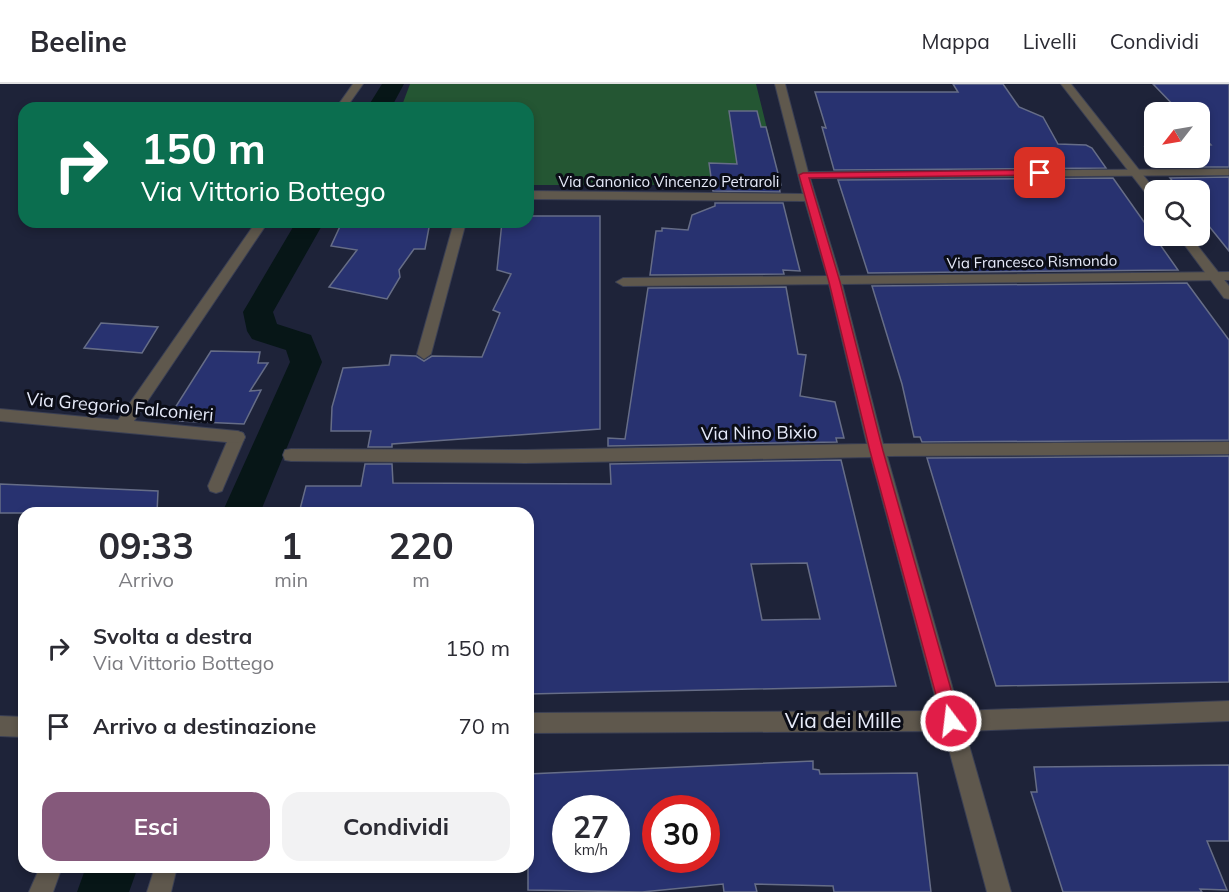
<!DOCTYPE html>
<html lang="it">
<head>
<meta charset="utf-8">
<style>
	:root { --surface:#fff; --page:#f2f2f3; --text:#2b2b33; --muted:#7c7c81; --line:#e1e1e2; --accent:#85597b }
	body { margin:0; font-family:Mulish,sans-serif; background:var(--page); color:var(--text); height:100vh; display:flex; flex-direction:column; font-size:22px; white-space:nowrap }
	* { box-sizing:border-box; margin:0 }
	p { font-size:20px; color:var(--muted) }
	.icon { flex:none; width:33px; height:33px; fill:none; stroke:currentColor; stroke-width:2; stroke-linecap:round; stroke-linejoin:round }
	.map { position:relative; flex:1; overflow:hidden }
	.drawer { position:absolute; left:18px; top:423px; width:516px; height:366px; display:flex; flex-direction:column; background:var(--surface); border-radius:18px; box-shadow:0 3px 9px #0003 }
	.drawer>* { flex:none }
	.guide { position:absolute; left:18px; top:18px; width:516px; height:126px; border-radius:18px; box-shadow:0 3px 9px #0003; background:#0b6e4f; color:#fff; overflow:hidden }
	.needle { width:39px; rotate:239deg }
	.tools { position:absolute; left:1144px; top:18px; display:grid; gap:12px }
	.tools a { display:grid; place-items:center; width:66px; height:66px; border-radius:12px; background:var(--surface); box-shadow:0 3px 9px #0003; font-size:30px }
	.speed { position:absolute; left:552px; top:711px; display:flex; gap:12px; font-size:30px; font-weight:700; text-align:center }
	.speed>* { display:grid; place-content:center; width:78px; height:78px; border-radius:50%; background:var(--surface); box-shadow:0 3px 9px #0003; line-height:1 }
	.speed small { font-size:15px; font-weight:400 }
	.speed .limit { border:9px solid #d22; background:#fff; color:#111 }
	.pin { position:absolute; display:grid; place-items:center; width:51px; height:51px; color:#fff; margin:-26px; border-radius:12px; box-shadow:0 3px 9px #0006 }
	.me { position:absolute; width:66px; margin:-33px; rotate:345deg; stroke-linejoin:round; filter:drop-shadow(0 0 4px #0008) }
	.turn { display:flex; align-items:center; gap:21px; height:126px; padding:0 24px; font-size:27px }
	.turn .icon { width:78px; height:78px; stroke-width:2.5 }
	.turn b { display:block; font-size:42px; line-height:51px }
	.eta { display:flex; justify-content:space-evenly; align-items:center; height:102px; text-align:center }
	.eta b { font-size:36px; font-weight:700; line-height:42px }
	.primary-button { display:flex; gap:12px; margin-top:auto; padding:12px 24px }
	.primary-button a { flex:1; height:69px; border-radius:18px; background:var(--accent); color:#fff; font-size:24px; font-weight:700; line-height:69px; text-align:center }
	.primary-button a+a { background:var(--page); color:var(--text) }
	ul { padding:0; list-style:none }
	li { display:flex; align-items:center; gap:18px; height:78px; padding:0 24px }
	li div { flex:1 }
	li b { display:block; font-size:22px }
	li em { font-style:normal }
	header { display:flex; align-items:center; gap:36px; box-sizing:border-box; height:84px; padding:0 30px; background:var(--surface); border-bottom:2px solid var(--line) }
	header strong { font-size:28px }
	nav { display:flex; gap:33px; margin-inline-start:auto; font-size:21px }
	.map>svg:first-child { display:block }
	.green { fill:#245633 }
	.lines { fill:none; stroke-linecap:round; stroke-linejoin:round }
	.canal { fill:#071617; fill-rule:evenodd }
	.building { fill:#283270; stroke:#666d87; stroke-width:1.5; fill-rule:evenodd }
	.service-casing { stroke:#3a3f54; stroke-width:2 }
	.minor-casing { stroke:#3a3f54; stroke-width:2 }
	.tertiary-casing { stroke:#3a3f54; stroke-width:2 }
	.service { fill:#5f584d; fill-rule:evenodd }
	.minor { fill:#5f584d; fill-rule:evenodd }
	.tertiary { fill:#5f584d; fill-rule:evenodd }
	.route { fill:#e11d48; stroke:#92132f; stroke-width:1.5 }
	.labels { text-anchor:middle; stroke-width:6; stroke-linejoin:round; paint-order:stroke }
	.far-street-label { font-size:15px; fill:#e6eaf9; stroke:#0b0d17 }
	.street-label { font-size:18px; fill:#e6eaf9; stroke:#0b0d17 }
	.near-street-label { font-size:21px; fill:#e6eaf9; stroke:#0b0d17 }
</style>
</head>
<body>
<header>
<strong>Beeline</strong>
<nav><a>Mappa</a><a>Livelli</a><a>Condividi</a></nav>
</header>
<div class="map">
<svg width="1229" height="808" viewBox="0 0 1229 808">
	<rect width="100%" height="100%" fill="#1e2339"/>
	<!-- green -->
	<path class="green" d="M410 0H756L781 101H528V24H401Z"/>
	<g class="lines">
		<!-- canal -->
		<g class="canal">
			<path d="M382 0H404L391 24H367Z"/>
			<path d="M296 138H324L273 228 277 240 311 251 322 278 260 429H222L290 278 286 266 252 255 247 247 243 228Z"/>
			<path d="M86 783H138L129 808H77Z"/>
		</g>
	</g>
	<!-- building -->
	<g class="building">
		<path d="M953 0H1003L1019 23 1043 33 1058 60 1086 61 1092 64 1106 84 834 86 822 43 826 44 815 8H958Z"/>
		<path d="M1153 0H1229V83H1161L1145 63 1155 62V74H1200V62L1211 61 1200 49V28H1180Z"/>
		<path d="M729 27H757L761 43H766L781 101H779L780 108 713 107 709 79 737 80Z"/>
		<path d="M1229 93V167L1200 131V106H1180L1170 94Z"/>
		<path d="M1113 94 1178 186 868 189 838 96Z"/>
		<path d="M715 119H783L800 187 783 186 784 190 650 191 656 147H662V144L688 146 692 131 715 122Z"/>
		<path d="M528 132H600V345L392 360V363H368L371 347H331L332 323 343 284 389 281 391 271 416 272 424 277 432 272 482 273 500 229 493 226 511 190 497 186 502 138H528Z"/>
		<path d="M342 138H430L425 165H414L399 186 400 193 387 215 329 203 357 166 331 162Z"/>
		<path d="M1187 199 1229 256V356L922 358 920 353H914L902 300 872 202Z"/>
		<path d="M786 203 798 270 806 271 800 312 835 318 844 354H836L837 358 608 362V354L625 355 648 204Z"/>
		<path d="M101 239 158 243 142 269 84 264Z"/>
		<path d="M211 267 260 268 258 279H268L250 307 261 306 244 340 180 337 186 327H173Z"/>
		<path d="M1229 372V598L996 602 927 374Z"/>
		<path d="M841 376 896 602 528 610V429H299L306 402H361L365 380H392L393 399 611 400 610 380ZM807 479 820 535 762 536 751 480Z"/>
		<path d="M0 400 158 407 157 429H0Z"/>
		<path d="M813 677V685L819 686 820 690 917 689 931 808H834L833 802 755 800 757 808H724L723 800 642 808 528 806V690ZM566 724H616V776H566ZM656 724H706V776H656Z"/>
		<path d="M1229 681V757H1207L1227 806 1200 805 1202 808H1063L1031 708H1037L1034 683Z"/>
	</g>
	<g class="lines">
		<defs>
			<path id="service" d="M237 347 243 349 245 353 224 402 222 407 216 409 210 407 208 402 229 353 231 349Z"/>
			<g id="minor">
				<path d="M353 0H363L346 24H336Z"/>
				<path d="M775 0H785L808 88 1229 85V91L810 94 840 192 1229 188V196L842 200 883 360 1229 358V370L887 372 959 627 1229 617V637L965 647 1011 808H987L944 647 528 649V629L939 627 871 373 525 379 291 377 285 376 283 371 285 366 291 365 525 366 867 360 829 200 623 202 616 198 623 194 827 192 805 117 528 115V107L803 110Z"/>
				<path d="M256 138H268L134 337 237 347 243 349 245 353 243 357 237 359 0 337V325L118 336Z"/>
				<path d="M454 138H466L431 270 424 275 417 270Z"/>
				<path d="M0 632 24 633V653L0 652Z"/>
				<path d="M40 783H62L53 808H29Z"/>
				<path d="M155 783H177L171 808H147Z"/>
			</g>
			<g id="tertiary">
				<path d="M1061 0H1071L1155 106V118L1151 116Z"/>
				<path d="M1178 152H1190L1229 202V215L1224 214Z"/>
			</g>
		</defs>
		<!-- service casing -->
		<use href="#service" class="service-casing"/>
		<!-- minor casing -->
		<use href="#minor" class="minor-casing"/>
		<!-- tertiary casing -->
		<use href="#tertiary" class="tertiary-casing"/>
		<!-- service -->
		<use href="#service" class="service"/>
		<!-- minor -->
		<use href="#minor" class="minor"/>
		<!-- tertiary -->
		<use href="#tertiary" class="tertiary"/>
	</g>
	<!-- route -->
	<path class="route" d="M1040 86 1044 87V91L809 94 840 198 883 367 960 637 957 643 951 645 945 643 943 637 870 367 829 198 799 91 803 89Z"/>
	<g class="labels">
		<!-- far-street labels -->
		<g class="far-street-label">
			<text x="669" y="103">Via Canonico Vincenzo Petraroli</text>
			<text transform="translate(1032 178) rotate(-1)" y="5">Via Francesco Rismondo</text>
		</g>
		<!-- street labels -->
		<g class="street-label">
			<text transform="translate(120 323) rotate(5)" y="6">Via Gregorio Falconieri</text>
			<text transform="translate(759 349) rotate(-1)" y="6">Via Nino Bixio</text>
		</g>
		<!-- near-street labels -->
		<g class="near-street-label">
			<text x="843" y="644">Via dei Mille</text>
		</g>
	</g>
</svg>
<div class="tools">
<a><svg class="needle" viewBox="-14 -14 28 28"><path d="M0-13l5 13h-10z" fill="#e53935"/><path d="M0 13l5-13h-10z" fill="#7c7c81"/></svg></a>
<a><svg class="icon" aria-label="search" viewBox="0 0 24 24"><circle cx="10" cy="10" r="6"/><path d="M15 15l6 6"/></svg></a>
</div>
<div class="speed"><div>27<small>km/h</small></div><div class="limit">30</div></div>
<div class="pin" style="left:1040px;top:89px;background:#d93025"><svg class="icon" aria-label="arrive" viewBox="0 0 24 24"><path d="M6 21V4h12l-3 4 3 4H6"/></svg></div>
<svg class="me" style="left:951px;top:637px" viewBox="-20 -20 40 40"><circle r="17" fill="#e11d48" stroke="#fff" stroke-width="3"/><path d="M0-11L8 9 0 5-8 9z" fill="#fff"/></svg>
<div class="guide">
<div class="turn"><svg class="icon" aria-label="right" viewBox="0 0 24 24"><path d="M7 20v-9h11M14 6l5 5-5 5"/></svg><div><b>150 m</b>Via Vittorio Bottego</div></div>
</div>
<section class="drawer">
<div class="eta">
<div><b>09:33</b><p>Arrivo</p></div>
<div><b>1</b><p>min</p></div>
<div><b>220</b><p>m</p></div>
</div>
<ul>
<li><svg class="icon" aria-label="right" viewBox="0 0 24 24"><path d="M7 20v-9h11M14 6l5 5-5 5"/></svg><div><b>Svolta a destra</b><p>Via Vittorio Bottego</p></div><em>150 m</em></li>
<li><svg class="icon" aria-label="arrive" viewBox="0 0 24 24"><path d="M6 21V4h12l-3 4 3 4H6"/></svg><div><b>Arrivo a destinazione</b></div><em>70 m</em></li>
</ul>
<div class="primary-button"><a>Esci</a><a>Condividi</a></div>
</section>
</div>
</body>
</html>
